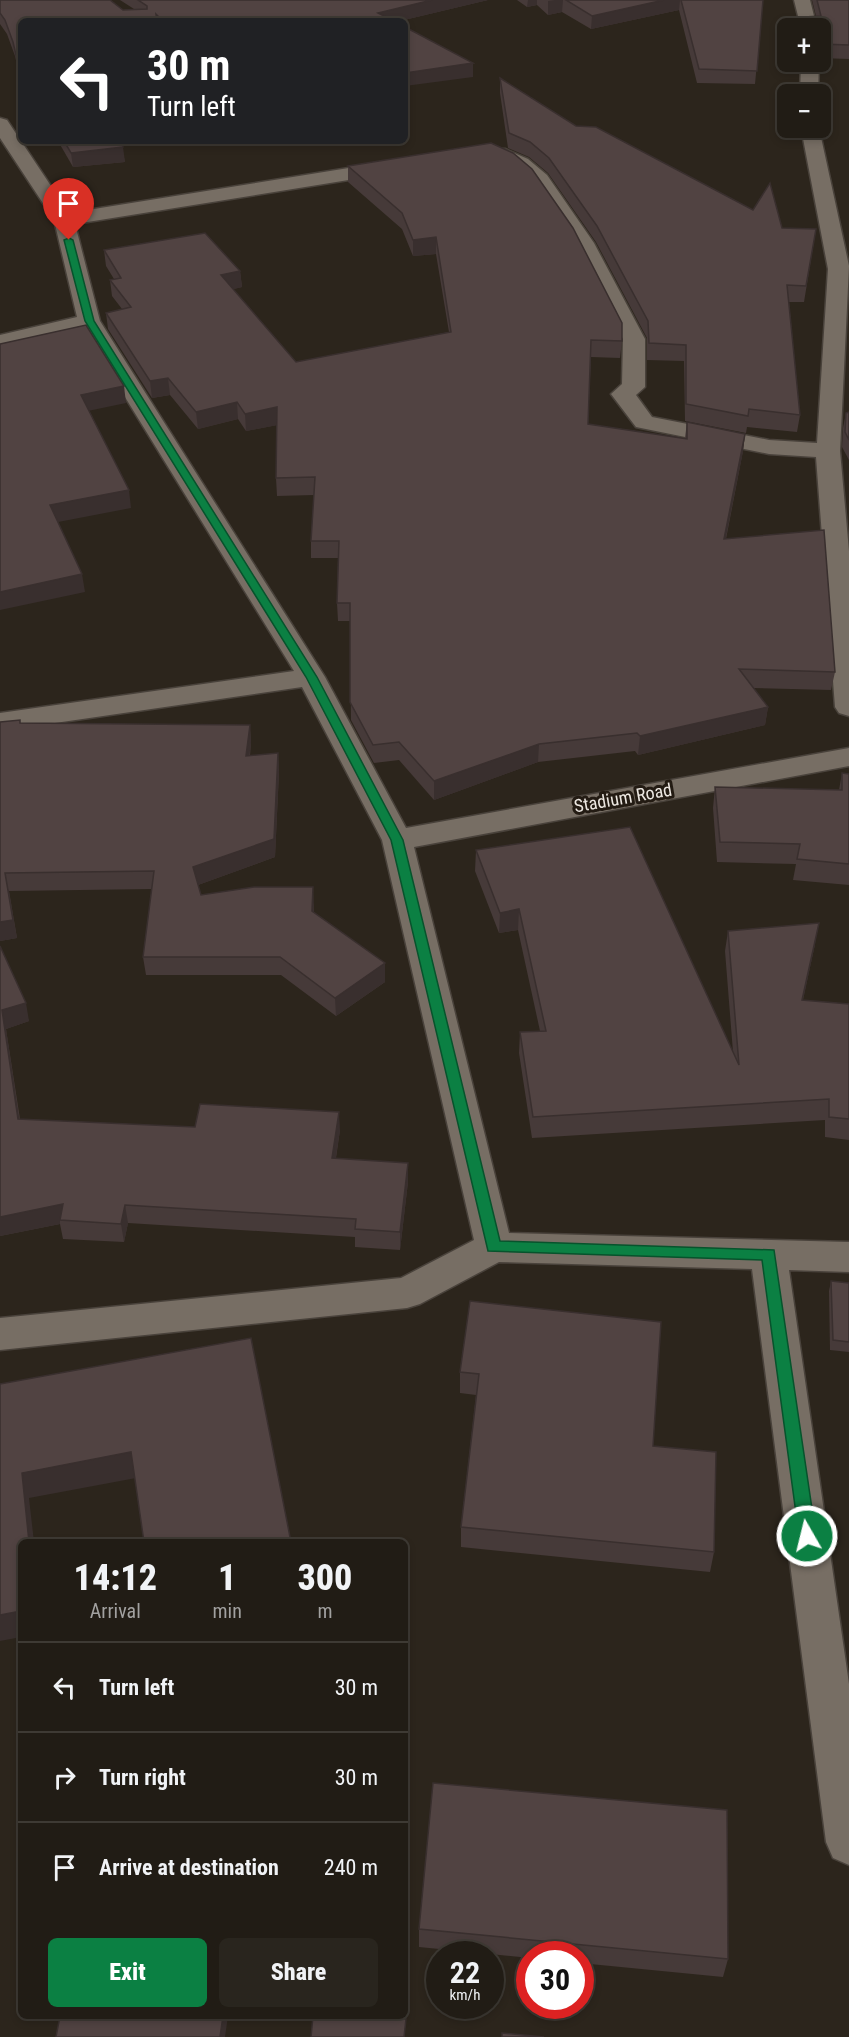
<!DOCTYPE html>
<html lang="en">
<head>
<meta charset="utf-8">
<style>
	:root { --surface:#211c15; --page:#29251e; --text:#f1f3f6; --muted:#a2a1a0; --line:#3e3a34; --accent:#0b8043 }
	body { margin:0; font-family:"Roboto Condensed",sans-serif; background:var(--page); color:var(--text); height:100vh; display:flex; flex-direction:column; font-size:22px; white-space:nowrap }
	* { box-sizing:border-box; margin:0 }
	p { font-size:20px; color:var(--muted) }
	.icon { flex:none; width:33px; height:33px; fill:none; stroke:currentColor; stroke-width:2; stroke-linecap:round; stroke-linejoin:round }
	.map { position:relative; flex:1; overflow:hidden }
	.details { position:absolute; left:18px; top:1539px; width:390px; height:480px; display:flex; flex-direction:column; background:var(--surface); border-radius:9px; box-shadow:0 3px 9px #0003,0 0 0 2px var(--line) }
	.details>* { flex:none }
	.top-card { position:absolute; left:18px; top:18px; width:390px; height:126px; border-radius:9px; box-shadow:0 3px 9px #0003,0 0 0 2px var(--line); background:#202124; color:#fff; overflow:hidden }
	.controls { position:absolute; left:777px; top:18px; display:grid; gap:12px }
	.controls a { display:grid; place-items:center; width:54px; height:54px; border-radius:9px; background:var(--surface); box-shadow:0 3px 9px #0003,0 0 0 2px var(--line); font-size:30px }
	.speed { position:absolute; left:426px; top:1941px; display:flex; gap:12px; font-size:30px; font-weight:700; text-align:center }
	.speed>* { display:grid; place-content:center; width:78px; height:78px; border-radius:50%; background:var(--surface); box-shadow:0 3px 9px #0003,0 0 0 2px var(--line); line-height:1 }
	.speed small { font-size:15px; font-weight:400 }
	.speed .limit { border:9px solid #d22; background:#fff; color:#111 }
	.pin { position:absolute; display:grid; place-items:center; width:51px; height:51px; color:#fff; margin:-62px -26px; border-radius:50% 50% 50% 0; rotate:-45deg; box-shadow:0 0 6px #0007 }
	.pin .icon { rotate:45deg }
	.me { position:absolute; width:66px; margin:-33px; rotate:352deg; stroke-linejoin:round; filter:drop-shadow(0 0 4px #0008) }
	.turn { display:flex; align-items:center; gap:21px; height:126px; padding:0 30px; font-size:27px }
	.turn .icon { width:78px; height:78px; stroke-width:2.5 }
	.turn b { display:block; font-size:42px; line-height:51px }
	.eta { display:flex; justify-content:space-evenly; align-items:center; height:102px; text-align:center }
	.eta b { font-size:36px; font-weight:800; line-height:42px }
	.action { display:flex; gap:12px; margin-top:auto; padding:12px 30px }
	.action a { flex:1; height:69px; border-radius:9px; background:var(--accent); color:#fff; font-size:24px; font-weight:800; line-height:69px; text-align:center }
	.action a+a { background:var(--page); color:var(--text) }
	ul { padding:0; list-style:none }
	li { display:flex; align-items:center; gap:18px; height:90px; padding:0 30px; border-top:2px solid var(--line) }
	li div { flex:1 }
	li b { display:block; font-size:22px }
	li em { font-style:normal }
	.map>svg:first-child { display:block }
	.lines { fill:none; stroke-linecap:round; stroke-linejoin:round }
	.minor-casing { stroke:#49423b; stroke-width:3 }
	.minor { fill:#776e64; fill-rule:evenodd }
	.wall { fill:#463a39 }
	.shaded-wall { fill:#392f2e }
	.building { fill:#514342; stroke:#392f2e; stroke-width:1.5 }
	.route { fill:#0b8043; stroke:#07532c; stroke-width:1.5 }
	.labels { text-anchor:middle; stroke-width:6; stroke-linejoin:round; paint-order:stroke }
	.street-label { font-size:18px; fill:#ede8e2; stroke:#231b13 }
</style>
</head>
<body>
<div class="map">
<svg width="849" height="2037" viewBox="0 0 849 2037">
	<rect width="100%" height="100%" fill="#2c251c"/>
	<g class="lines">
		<defs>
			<g id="minor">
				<path d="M794 0H810L817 28H801Z"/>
				<path d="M801 62H819L818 94H800Z"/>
				<path d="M0 118 7 120 69 213 392 161 399 163 402 167 399 171 392 173 75 224 100 321 325 677 406 828 849 748V766L414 847 509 1233 849 1242V1272L789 1270 849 1684V1865L833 1858 826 1842 752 1269 499 1262 420 1304 407 1308 0 1350V1318L401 1278 474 1240 382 840 302 687 0 731V713L294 671 83 329 0 349V335L77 317 54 220 0 138Z"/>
				<path d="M801 128H819L849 266 840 451 849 551V716L839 713 835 707 816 457 769 454 636 427 611 394 622 384 623 339 574 243 533 183 514 167 491 157 488 153 491 149H505L528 159 547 175 594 243 645 339V387L636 395 652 417 769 440 817 443 828 269Z"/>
			</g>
		</defs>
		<!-- minor casing -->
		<use href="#minor" class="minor-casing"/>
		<!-- minor -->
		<use href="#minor" class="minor"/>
	</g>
	<!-- wall -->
	<g class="wall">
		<path d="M0 0 123 10 134 9 120 0H488L400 21H21V82L15 56 7 34 0 24Z"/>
		<path d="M517 0H763L755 84 697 83 679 10 591 29 562 12 548 15 537 5 527 7Z"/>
		<path d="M812 0H849V59L820 58V28H804L805 17 816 16Z"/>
		<path d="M500 78 576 126 782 228 816 229 804 302H789L800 415 797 432 747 427 746 433 685 421 684 361 647 360V338L596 242 548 173 529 157 508 148 500 93Z"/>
		<path d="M58 141H120L125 162 73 167Z"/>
		<path d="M348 166 622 341 620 358 591 357 588 424 685 438 687 422 745 434 743 451 726 539 835 672 831 690 753 688 768 707 765 725 638 755 635 751 538 762 434 800 399 760 374 763 351 720 350 621H338L337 603 338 558H311V541L314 495 277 496 276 478 277 425 246 431 238 419 198 429 170 395 152 398 108 329 106 313 122 309 112 296 110 280 114 279 106 266 104 250 240 271 242 287 233 289 296 362 449 332 436 254 413 256 402 229 348 182Z"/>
		<path d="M849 412V460L842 447 843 428 846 413Z"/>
		<path d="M0 722 20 723 250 725 251 743 250 756 278 753 279 772 275 857 198 885 201 895 314 905V913L385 963V982L336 1016 281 975H146L143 957 152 889 9 891 17 938 0 941Z"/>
		<path d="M842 773 849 774V885L793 880 796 864 717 862 713 808 715 787 839 790Z"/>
		<path d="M476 850 733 1052 725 951 728 931 815 944 803 1000 849 1004V1140L825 1137V1120L532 1138 519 1053 520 1032 540 1031 518 930 499 933 475 871Z"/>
		<path d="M0 946 29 1021 6 1029 20 1119 195 1127 340 1130 336 1158 408 1182 400 1250 355 1247V1237L128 1223 124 1242 63 1239 60 1224 0 1236Z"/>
		<path d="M831 1281 849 1283V1352L830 1350 829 1291Z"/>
		<path d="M470 1301 714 1552 710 1572 461 1547V1527L476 1395 460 1393V1372Z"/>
		<path d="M419 1929 728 1959 723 1977 580 1963V1954H530V1958L419 1947Z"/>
	</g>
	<!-- shaded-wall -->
	<g class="shaded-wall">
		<path d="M432 0H488L400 21H378V13Z"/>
		<path d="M528 0H537V5L527 7Z"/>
		<path d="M555 0H563L562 12 548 15V1Z"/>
		<path d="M664 0H680L679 10 591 29 592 16Z"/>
		<path d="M473 63V77L405 86V73Z"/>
		<path d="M123 147 125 162 73 167 71 153Z"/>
		<path d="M436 237V254L413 256V240Z"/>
		<path d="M240 271 242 287 223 292 221 275Z"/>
		<path d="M168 378 170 395 152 398 150 381Z"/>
		<path d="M124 386 126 403 83 412 81 395Z"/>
		<path d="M237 402 238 419 198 429 196 412Z"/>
		<path d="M277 407 278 425 246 431 245 414Z"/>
		<path d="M745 434 743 451 722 557 724 539Z"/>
		<path d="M129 490 131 508 53 523 50 505Z"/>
		<path d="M82 574 85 592 0 610V592Z"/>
		<path d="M768 707 765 725 638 755 640 736Z"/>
		<path d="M250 725 251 743 247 774 246 756Z"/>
		<path d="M539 744 538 762 434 800V781Z"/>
		<path d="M278 753 279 772 275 857 195 886 193 867Z"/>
		<path d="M5 873 17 938 0 941V922Z"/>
		<path d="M313 887 314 905 313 930 312 911Z"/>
		<path d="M519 909 518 930 499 933 500 913Z"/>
		<path d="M819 923 815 944 798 1020 802 1000Z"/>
		<path d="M385 963V982L336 1016 335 998Z"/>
		<path d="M26 1003 29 1021 6 1029 22 1138 18 1119 2 1010Z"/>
		<path d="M339 1112 340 1130 333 1176 332 1158Z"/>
		<path d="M408 1163V1182L400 1250V1232Z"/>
		<path d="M63 1204 60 1220V1224L0 1236V1217Z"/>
		<path d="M125 1205 128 1223 124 1242 121 1224Z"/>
		<path d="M131 1452 136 1478 29 1498 34 1542H29L22 1473Z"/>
		<path d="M21 1611V1637L0 1641V1615Z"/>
		<path d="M223 2016H228L225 2037H220Z"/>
	</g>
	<!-- building -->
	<g class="building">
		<path d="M0 0H110L123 10 147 9V6L138 0H432L378 13 394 21H163L156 14 157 21H21V77L13 42 5 20 0 13Z"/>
		<path d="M566 0H664L592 16Z"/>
		<path d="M681 0H763L757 71 699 69Z"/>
		<path d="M817 0H849V45L820 44V28H810L805 17 821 16Z"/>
		<path d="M405 27 473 63 405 73Z"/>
		<path d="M500 78 576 126 596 127 753 210 770 183 782 228 816 229 806 286 787 285 800 415 749 409 748 416 686 404V345L649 343 648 321 597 226 549 158 530 142 509 133Z"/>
		<path d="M64 141H120L123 147 71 153Z"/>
		<path d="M491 143 513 153 532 169 573 228 622 323V341L591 340 588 424 687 439V422L745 434 724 539 824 530 835 672 739 669 768 707 640 736 637 733 539 744 434 781 399 742 373 745 350 702V603H337L339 541H311L315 477 276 478 277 407 245 414 237 402 196 412 168 378 150 381 106 313 131 307 110 280 121 278 104 250 205 233 240 271 221 275 296 362 451 332 436 237 413 240 402 213 348 166Z"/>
		<path d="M86 325 124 386 81 395 129 490 50 505 82 574 0 592V344Z"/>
		<path d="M849 412V440L845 432 846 413Z"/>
		<path d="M20 720V723L250 725 246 756 278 753 274 839 193 867 201 895 254 887H313L312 911 385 963 335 998 280 957H143L154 871 5 873 13 920 0 922V722Z"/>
		<path d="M842 773 849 774V864L797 859 800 844 720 842 715 787 842 790Z"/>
		<path d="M630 827 739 1065 728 931 819 923 802 1000 849 1004V1119L829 1117V1099L533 1117 520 1032 546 1031 519 909 500 913 476 850Z"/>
		<path d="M0 946 26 1003 2 1010 18 1119 195 1127 200 1104 339 1112 332 1158 408 1163 400 1232 355 1229 356 1219 125 1205 121 1224 60 1220 63 1204 0 1217Z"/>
		<path d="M831 1281 849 1283V1342L833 1340Z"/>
		<path d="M470 1301 661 1322 653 1446 716 1452 714 1552 461 1527 479 1374 460 1372Z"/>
		<path d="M251 1338 291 1542H144L131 1452 22 1473 29 1542H21V1611L0 1615V1384Z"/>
		<path d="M433 1783 727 1810 728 1959 419 1929Z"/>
		<path d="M60 2016H223L220 2037H56Z"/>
		<path d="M313 2016H373L406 2019 404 2037H311Z"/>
		<path d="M502 2033 544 2037H502Z"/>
	</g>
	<!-- route -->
	<path class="route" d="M69 238 73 240 94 321 317 677 403 840 500 1241 774 1250 816 1536 813 1542 807 1544 801 1542 799 1536 762 1260 488 1251 391 840 306 677 85 321 64 240Z"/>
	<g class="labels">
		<!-- street labels -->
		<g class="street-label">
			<text transform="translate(623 798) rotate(-10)" y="6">Stadium Road</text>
		</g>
	</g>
</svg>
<div class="controls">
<a>+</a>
<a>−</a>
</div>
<div class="speed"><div>22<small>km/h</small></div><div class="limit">30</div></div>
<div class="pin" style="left:69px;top:240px;background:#d93025"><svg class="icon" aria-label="arrive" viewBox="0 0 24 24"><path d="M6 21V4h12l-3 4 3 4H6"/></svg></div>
<svg class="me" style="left:807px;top:1536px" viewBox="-20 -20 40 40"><circle r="17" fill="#0b8043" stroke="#fff" stroke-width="3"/><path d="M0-11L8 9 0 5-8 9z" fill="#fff"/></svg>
<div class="top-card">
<div class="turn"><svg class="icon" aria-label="left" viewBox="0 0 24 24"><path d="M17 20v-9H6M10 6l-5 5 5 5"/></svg><div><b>30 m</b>Turn left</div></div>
</div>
<section class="details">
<div class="eta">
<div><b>14:12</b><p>Arrival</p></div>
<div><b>1</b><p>min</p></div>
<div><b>300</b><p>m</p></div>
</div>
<ul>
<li><svg class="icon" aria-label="left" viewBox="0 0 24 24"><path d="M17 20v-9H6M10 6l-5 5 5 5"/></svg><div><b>Turn left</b></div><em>30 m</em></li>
<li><svg class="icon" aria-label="right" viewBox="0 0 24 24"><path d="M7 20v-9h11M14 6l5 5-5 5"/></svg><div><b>Turn right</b></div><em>30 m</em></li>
<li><svg class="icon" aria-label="arrive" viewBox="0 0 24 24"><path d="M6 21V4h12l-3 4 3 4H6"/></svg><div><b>Arrive at destination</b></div><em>240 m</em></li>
</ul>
<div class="action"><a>Exit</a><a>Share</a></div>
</section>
</div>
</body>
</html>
